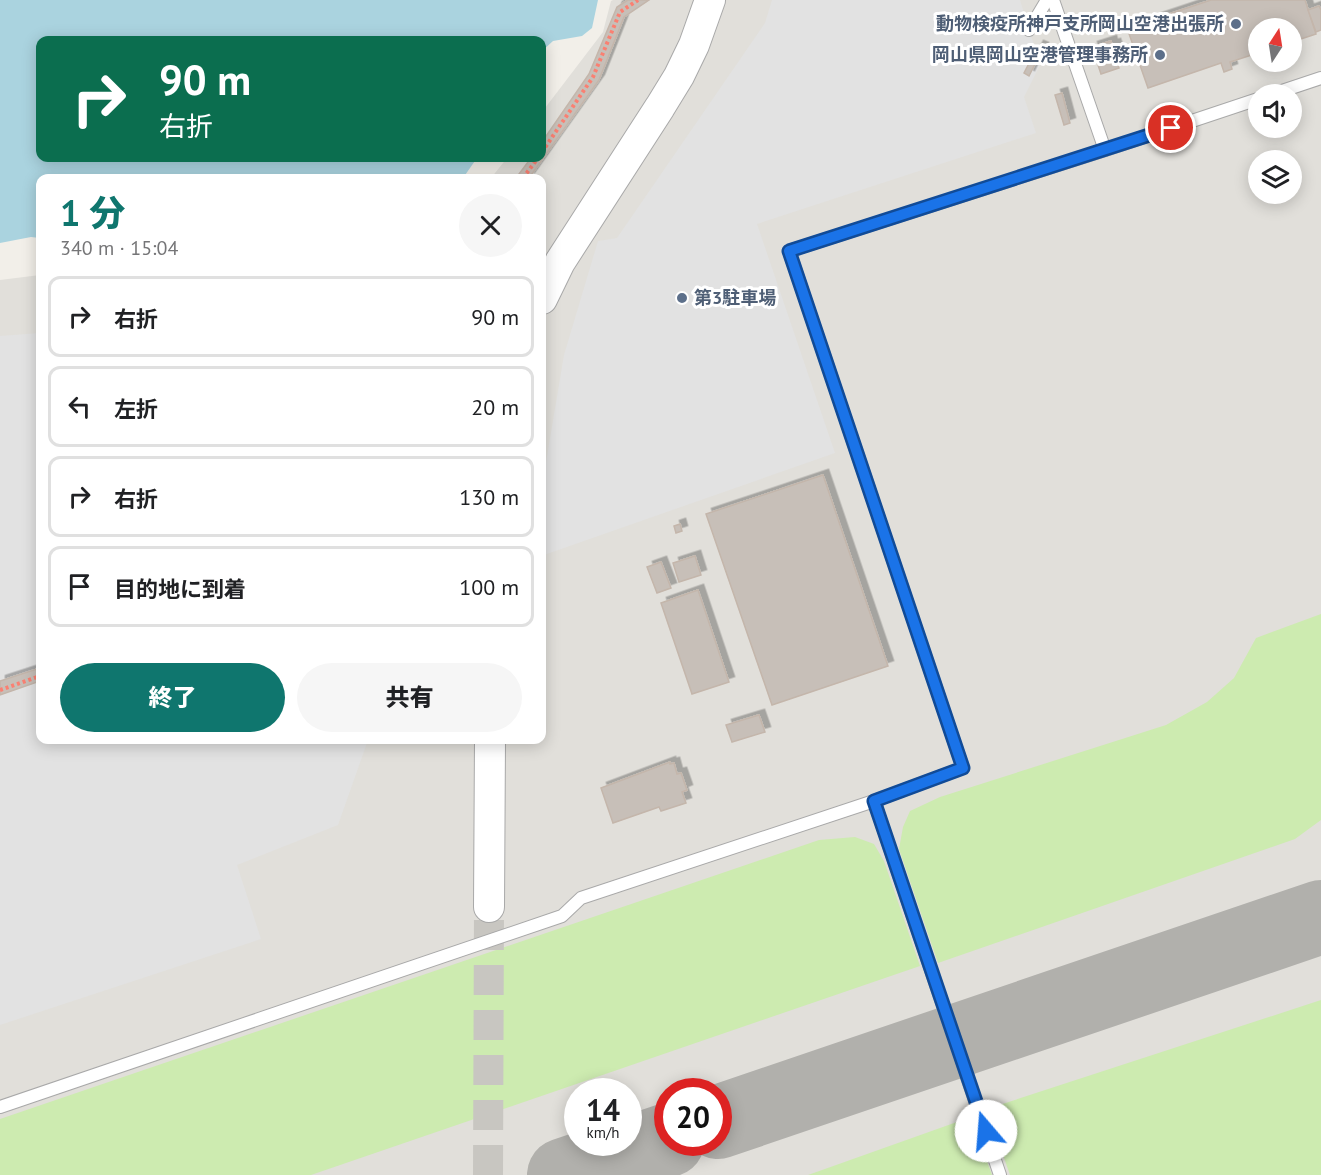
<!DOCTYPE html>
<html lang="ja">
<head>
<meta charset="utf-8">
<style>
	:root { --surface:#fff; --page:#f6f6f6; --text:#202124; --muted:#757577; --line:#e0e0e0; --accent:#0f766e }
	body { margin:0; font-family:"PT Sans","Noto Sans JP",sans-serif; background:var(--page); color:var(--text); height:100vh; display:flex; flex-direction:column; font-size:22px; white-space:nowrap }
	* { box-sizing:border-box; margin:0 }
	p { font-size:20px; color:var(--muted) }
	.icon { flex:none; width:33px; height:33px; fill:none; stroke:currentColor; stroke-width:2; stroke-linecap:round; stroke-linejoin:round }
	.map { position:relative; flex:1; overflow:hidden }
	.sheet { position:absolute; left:36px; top:174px; width:510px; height:570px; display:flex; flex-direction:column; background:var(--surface); border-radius:12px; box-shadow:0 3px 15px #0003 }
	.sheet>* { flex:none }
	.banner { position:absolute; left:36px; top:36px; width:510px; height:126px; border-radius:12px; box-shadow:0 3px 15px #0003; background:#0b6e4f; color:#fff; overflow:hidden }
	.needle { width:39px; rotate:12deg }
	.buttons { position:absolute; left:1248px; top:18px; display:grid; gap:12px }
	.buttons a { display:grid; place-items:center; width:54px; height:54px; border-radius:50%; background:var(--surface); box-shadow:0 3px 15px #0003; font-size:30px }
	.speed { position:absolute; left:564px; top:1078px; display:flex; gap:12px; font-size:30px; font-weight:700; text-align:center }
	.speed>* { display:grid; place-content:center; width:78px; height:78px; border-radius:50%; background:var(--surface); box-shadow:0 3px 15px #0003; line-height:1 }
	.speed small { font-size:15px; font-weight:400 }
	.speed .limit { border:9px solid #d22; background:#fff; color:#111 }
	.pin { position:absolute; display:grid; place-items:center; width:51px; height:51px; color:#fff; margin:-26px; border:3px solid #fff; border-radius:50%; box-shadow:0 2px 6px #0007 }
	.me { position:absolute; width:66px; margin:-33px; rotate:342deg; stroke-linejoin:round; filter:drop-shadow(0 0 4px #0008) }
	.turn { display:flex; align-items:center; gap:21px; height:126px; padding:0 24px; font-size:27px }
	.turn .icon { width:78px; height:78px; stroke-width:2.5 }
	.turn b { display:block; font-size:42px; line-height:51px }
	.round { display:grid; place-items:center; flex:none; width:63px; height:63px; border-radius:32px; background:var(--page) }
	.head { display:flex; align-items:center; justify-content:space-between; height:102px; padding:0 24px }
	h1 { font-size:36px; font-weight:800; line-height:45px; color:var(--accent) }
	.primary-button { display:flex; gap:12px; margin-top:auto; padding:12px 24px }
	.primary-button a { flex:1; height:69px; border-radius:36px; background:var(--accent); color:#fff; font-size:24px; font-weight:800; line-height:69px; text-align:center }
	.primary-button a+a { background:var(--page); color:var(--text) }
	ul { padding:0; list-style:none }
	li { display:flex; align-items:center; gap:18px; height:81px; margin:0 12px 9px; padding:0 12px; border:3px solid var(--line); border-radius:12px }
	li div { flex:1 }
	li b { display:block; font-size:22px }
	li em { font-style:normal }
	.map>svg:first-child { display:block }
	.airport { fill:#e1dfda; fill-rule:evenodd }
	.grass { fill:#cdebb0 }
	.parking { fill:#e2e2e2 }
	.water { fill:#aad3df }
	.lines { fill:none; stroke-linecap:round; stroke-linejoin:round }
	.taxiway { stroke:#b1b0ac; stroke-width:74 }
	.building { fill:#c7bfb8; stroke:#c4b6ab; stroke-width:1.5; filter:url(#shadow) }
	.tertiary-tunnel { stroke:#c8c6c1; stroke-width:30; stroke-dasharray:30 15; stroke-linecap:butt }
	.service-casing { stroke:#a9a9a9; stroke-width:14 }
	.tertiary-casing { stroke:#a9a9a9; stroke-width:32 }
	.path { stroke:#fa8072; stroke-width:4; stroke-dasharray:3 3; stroke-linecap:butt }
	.service { stroke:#fff; stroke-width:12 }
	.tertiary { stroke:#fff; stroke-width:30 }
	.route-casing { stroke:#114b97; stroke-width:15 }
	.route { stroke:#1a73e8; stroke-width:10 }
	.service-dot { fill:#5c6f8a; stroke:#fff; stroke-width:2 }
	.labels { text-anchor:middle; stroke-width:6; stroke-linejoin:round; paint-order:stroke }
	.service-label { font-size:18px; font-weight:bold; fill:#4e5e75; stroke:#fff; text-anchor:end }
</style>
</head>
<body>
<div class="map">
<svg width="1321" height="1175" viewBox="0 0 1321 1175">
	<defs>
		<filter id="shadow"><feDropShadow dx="5.5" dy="-5.5" stdDeviation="0" flood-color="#0004"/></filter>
	</defs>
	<rect width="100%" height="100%" fill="#f2efe9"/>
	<!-- airport -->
	<path class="airport" d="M613 0H1321V1175H0V280L40 275V740H542V178H491L507 158H542V112L603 32 611 1ZM1258 28H1292V62H1258ZM1258 94H1292V128H1258ZM1258 160H1292V194H1258ZM578 1092H628V1143H578ZM668 1092H718V1143H668Z"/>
	<!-- grass -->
	<g class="grass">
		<path d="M1321 614V820L1295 839 938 963 899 849 903 827 910 811 940 797 1166 725 1207 702 1234 678 1256 638Z"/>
		<path d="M855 837 874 844 884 861 920 966 311 1175H0V1119L819 840Z"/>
		<path d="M1321 1000V1175H1010L987 1109Z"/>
		<path d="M971 1117 992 1175H808Z"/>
	</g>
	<!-- parking -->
	<g class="parking">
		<path d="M772 0H1020L1040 65 1024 97 1036 133 757 224 835 453 544 555 542 527V486L564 355 598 241 617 238 765 23Z"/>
		<path d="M40 333V740H368L338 825 237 865 261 939 0 1025V336Z"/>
	</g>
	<!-- water -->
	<path class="water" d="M0 0H598L592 28 582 36 553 41 542 51V40H40V158H477L463 178H40V238L31 237 0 243Z"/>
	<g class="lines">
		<!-- taxiway -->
		<g class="taxiway">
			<path d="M718 1122 1321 917"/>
			<path d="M564 1175 668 1140"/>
		</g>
	</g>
	<!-- building -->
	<g class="building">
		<path d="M628 0H649L624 17 599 80 529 178H516L531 158H542V142L589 74 617 7Z"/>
		<path d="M1211 0H1305L1316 34 1292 42V28H1258V53L1230 62 1232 69 1224 72 1221 63 1148 88 1127 28Z"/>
		<path d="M1319 6 1321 10V30L1316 32 1308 10Z"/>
		<path d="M1111 41 1112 45 1115 44 1120 59 1117 61 1119 68 1101 74 1092 47Z"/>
		<path d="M1038 46 1043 48 1029 76 1024 73Z"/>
		<path d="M1062 93 1070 123 1064 125 1055 95Z"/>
		<path d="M823 475 888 666 772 705 706 514Z"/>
		<path d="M680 524 682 531 676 533 674 526Z"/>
		<path d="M695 556 701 575 679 582 673 563Z"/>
		<path d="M661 562 671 588 657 593 647 567Z"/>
		<path d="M698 590 729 682 692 694 661 603Z"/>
		<path d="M40 668V681L0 695V681Z"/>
		<path d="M759 715 765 732 732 742 726 725Z"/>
		<path d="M670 762V764L674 763 677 774 681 773 687 790 682 792 686 803 661 811 659 807 613 823 601 788Z"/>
	</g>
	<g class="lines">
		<!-- tertiary-tunnel -->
		<path class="tertiary-tunnel" d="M488 1175 489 907"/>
		<defs>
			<g id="service">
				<path d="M1053 0 1105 150"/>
				<path d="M1029 30 1047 0"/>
				<path d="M1273 94 1321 78"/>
				<path d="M874 801 1000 1175"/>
				<path d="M0 1107 562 916 581 898 874 801 963 768 789 251 1105 150 1258 99"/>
			</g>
			<g id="tertiary">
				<path d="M542 299 560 262 660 107 679 76 694 45 710 0"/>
				<path d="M489 907 490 740"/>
			</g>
		</defs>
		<!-- service casing -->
		<use href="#service" class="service-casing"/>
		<!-- tertiary casing -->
		<use href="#tertiary" class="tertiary-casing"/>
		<!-- path -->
		<g class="path">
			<path d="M542 152 593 77 620 12 638 0"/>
			<path d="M523 178 538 158"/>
			<path d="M0 690 40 676"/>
		</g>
		<!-- service -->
		<use href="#service" class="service"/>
		<!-- tertiary -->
		<use href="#tertiary" class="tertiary"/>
	</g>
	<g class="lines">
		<defs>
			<path id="route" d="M986 1131 874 801 963 768 789 251 1171 128"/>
		</defs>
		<!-- route casing -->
		<use href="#route" class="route-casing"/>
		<!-- route -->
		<use href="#route" class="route"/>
	</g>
	<!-- markers -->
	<g class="service-dot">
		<circle cx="1236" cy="24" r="6"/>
		<circle cx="1160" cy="55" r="6"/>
		<circle cx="682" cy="298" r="6"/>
	</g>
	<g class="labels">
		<!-- service labels -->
		<g class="service-label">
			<text x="1224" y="30">動物検疫所神戸支所岡山空港出張所</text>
			<text x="1148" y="61">岡山県岡山空港管理事務所</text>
			<text x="694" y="304" text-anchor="start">第3駐車場</text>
		</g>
	</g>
</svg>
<div class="buttons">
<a><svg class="needle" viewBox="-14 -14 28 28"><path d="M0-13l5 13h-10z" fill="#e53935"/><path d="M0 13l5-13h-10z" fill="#757577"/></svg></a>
<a><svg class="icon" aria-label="sound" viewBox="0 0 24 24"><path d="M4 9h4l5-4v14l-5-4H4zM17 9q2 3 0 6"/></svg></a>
<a><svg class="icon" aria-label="layers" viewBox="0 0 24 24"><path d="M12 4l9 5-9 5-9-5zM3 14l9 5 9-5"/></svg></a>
</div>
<div class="speed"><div>14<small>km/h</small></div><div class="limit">20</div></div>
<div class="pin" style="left:1171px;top:128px;background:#d93025"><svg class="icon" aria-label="arrive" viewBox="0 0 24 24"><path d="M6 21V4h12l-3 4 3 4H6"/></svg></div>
<svg class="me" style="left:986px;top:1131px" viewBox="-20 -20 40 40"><circle r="19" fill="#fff"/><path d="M0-13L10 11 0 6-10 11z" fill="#1a73e8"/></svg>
<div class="banner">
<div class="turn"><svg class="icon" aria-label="right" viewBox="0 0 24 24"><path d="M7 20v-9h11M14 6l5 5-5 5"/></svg><div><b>90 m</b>右折</div></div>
</div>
<section class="sheet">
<div class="head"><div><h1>1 分</h1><p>340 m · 15:04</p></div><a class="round"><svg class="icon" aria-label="close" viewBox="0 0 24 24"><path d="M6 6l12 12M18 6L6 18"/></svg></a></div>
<ul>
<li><svg class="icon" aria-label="right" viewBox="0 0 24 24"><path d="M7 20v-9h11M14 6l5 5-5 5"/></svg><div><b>右折</b></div><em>90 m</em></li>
<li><svg class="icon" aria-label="left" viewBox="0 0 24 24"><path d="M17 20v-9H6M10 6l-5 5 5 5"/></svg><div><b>左折</b></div><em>20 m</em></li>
<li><svg class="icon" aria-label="right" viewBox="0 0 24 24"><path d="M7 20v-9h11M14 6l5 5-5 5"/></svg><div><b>右折</b></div><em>130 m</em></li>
<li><svg class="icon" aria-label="arrive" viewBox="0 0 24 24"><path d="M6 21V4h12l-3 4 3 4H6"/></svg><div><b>目的地に到着</b></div><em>100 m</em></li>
</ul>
<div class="primary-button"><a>終了</a><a>共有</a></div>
</section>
</div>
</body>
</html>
